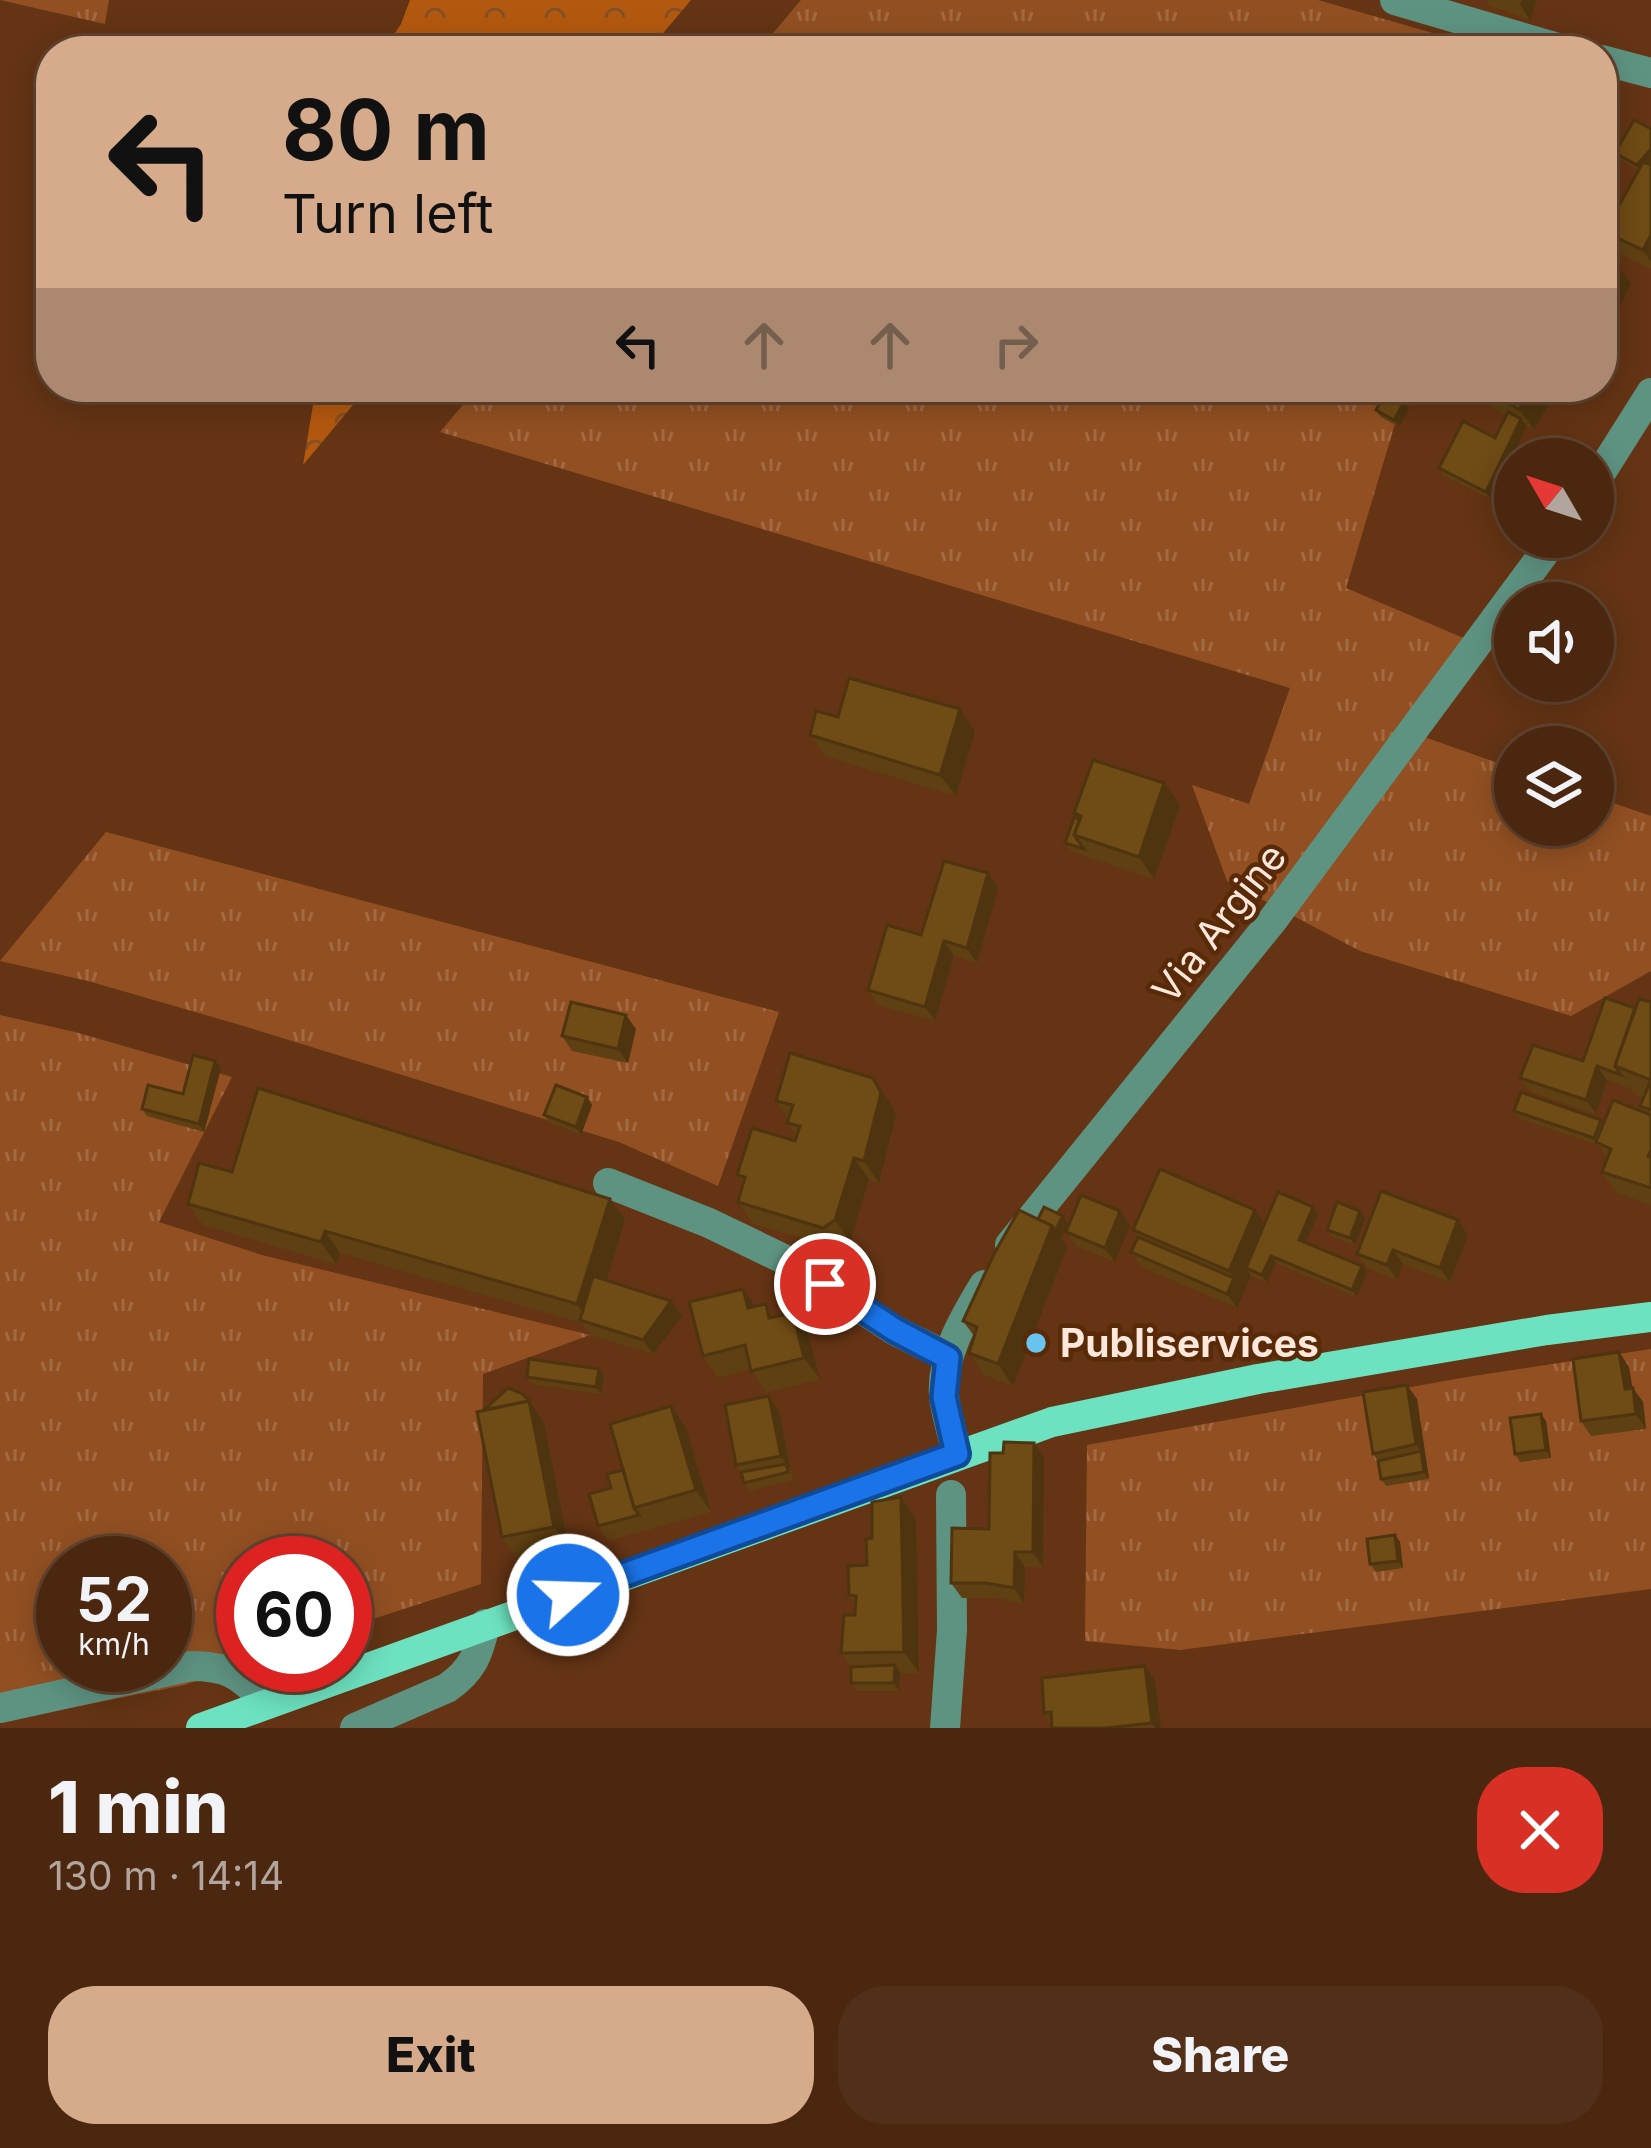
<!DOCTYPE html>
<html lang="en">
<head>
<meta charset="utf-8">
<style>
	:root { --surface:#4b270f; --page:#522f18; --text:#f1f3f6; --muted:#b2a59e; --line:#62442f; --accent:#d6ab8b }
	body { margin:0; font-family:Inter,sans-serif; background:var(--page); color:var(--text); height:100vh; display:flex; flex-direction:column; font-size:45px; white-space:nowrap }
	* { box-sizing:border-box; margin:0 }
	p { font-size:39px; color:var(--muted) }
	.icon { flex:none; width:66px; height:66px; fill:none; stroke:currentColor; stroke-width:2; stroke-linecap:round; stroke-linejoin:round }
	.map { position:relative; height:1728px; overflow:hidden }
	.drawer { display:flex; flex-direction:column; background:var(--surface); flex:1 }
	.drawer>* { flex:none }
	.guide { position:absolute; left:36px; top:36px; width:1581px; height:366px; border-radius:48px; box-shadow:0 6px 30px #0003,0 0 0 3px var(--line); background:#d6ab8b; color:#111; overflow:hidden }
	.needle { width:78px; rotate:309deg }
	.fabs { position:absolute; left:1494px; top:438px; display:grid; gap:24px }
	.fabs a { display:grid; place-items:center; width:120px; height:120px; border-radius:50%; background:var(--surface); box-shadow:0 6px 30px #0003,0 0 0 3px var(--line); font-size:60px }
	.speed { position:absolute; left:36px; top:1536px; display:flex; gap:24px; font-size:60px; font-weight:700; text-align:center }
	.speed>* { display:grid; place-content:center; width:156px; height:156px; border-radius:50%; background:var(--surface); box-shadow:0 6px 30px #0003,0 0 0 3px var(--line); line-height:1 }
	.speed small { font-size:30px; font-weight:400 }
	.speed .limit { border:18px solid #d22; background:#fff; color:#111 }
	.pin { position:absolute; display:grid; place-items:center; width:102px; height:102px; color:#fff; margin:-51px; border:6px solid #fff; border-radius:50%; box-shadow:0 3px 12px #0007 }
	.me { position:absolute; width:132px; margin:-66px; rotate:70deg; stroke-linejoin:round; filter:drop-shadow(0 0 9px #0008) }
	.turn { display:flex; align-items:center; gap:42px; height:252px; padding:0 48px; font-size:54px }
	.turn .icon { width:156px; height:156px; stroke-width:2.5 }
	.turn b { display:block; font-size:84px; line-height:102px }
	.lanes { display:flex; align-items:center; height:114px; padding:0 48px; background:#0003; justify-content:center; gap:60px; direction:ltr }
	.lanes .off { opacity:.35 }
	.round { display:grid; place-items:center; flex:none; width:126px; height:126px; border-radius:48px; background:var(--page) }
	.head { display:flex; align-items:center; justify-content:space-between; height:204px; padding:0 48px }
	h1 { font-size:72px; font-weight:800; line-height:90px }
	.action { display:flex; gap:24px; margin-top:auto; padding:24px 48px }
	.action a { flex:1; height:138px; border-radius:48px; background:var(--accent); color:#111; font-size:48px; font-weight:800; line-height:138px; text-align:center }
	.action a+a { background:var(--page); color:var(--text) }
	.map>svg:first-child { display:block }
	.grass { fill:url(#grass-tufts); fill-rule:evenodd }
	.forest { fill:url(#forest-crowns) }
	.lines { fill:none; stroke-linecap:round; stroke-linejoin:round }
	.minor { stroke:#5e9382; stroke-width:30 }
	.major { stroke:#6de2c0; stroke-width:30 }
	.wall { fill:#5f4012 }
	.shaded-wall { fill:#4e340f }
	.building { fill:#6f4b15; stroke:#4e340f; stroke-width:3 }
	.route-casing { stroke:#114b97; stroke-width:30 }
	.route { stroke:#1a73e8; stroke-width:21 }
	.poi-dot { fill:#69c4f0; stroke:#582a07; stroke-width:4.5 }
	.labels { text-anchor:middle; stroke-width:9; stroke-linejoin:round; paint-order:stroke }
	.street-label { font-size:39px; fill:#ffe8db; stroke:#582a07 }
	.poi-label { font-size:39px; font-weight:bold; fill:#ffe8db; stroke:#582a07; text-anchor:start }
</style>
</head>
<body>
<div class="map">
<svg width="1651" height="1728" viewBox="0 0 1651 1728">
	<defs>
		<pattern id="grass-tufts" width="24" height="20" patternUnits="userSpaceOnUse" patternTransform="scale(3)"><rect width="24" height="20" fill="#925022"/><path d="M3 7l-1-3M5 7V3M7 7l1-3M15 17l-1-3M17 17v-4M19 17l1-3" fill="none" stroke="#a26942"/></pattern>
		<pattern id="forest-crowns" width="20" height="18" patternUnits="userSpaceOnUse" patternTransform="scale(3)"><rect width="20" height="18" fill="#b3590f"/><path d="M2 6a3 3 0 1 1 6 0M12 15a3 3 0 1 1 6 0" fill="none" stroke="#855026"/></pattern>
	</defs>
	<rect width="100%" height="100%" fill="#643414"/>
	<!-- grass -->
	<g class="grass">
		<path d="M0 0H109L105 24Z"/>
		<path d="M801 0H1318L1495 51H758Z"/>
		<path d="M478 387H1406L1346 588 1487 648 1410 732 1515 769V825H1593V796L1651 816V971L1571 1016 1360 951 1227 881 1192 785 1249 804 1290 688 440 432Z"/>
		<path d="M106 832 779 1012 718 1186 619 1142 247 1027 88 981 0 961Z"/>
		<path d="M0 1015 75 1032 232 1077 159 1222 262 1255 590 1335 483 1374 481 1584 345 1628V1563H243V1664L185 1685 0 1722ZM63 1563H165V1665H63Z"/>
		<path d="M1651 1349V1589L1180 1650 1085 1641 1087 1445 1467 1377Z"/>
	</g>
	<!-- forest -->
	<g class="forest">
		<path d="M410 0H691L648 51H383L401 24Z"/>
		<path d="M316 387H368L303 465Z"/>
	</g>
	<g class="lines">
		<!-- minor -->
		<g class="minor">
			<path d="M1395 0 1568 51"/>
			<path d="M1602 60 1651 73"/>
			<path d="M1593 485 1651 393"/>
			<path d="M608 1183 709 1223 792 1263 894 1330 948 1357"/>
			<path d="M1010 1245 1272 921 1556 537"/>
			<path d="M957 1454C953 1435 946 1415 944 1396 941 1356 964 1318 984 1285"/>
			<path d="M0 1708 191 1666C231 1666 239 1676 268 1702"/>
			<path d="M355 1728 447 1688C472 1671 479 1654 485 1624"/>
			<path d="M945 1728 952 1630 951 1495"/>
		</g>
		<!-- major -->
		<path class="major" d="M201 1728 1052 1422 1258 1379 1547 1330 1651 1317"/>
	</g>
	<!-- wall -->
	<g class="wall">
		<path d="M1486 0H1537L1530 20 1490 6Z"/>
		<path d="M1615 153 1651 165V269L1620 254 1616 264 1631 284 1602 343V204L1616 211 1638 170 1621 160Z"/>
		<path d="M1472 387H1558L1534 430 1526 426 1491 499 1444 476 1439 468 1495 438 1506 415 1483 403Z"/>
		<path d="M1404 402 1409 409 1399 427 1381 417 1376 410Z"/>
		<path d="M838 717 975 731 956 796 825 756 810 735Z"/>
		<path d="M1164 783 1180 805 1154 879 1071 851 1065 843 1075 815Z"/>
		<path d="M998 888 977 963 954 956 935 1021 878 1005 868 990 921 935Z"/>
		<path d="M1651 1002V1205L1617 1193 1602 1172 1607 1158 1598 1145 1520 1119 1514 1111 1601 1120 1604 1124 1644 1112 1640 1106 1644 1098 1634 1094 1631 1089 1607 1080 1596 1114 1531 1092 1520 1078 1583 1061Z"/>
		<path d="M636 1029 628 1063 572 1051 562 1036Z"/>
		<path d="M215 1061 221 1068 204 1132 147 1116 142 1109 183 1094Z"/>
		<path d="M873 1078 888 1100 896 1114 879 1183 869 1179 850 1242 839 1249 753 1224 738 1202 743 1183 737 1175 795 1141 797 1136 787 1123 789 1119 776 1101Z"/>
		<path d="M587 1097 592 1105 581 1135 549 1122 544 1115Z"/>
		<path d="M232 1172 610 1199 625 1220 606 1281 671 1301 682 1316 653 1354 590 1335 582 1323 340 1253 336 1264 203 1225 188 1204Z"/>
		<path d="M1313 1207 1318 1214 1306 1243 1367 1273 1357 1297 1276 1263 1267 1283 1251 1276 1237 1308 1142 1267 1131 1252 1138 1237 1133 1230 1264 1224Z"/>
		<path d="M1360 1211 1365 1219 1355 1245 1332 1237 1327 1230Z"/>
		<path d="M1458 1220 1468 1235 1450 1282 1403 1264 1397 1280 1367 1268 1357 1254Z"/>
		<path d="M1068 1224 1061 1238 1067 1247 1013 1386 984 1375 969 1353 974 1336 963 1321Z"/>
		<path d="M1130 1225 1115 1262 1076 1246 1066 1232Z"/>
		<path d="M755 1307 808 1334 820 1379 766 1393 751 1369 718 1378 703 1356Z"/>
		<path d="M1619 1352 1629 1367 1632 1388 1643 1402 1646 1429 1591 1436 1581 1421Z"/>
		<path d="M599 1369 604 1376 601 1394 532 1384 527 1377Z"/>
		<path d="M769 1396 779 1411 793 1480 749 1491 736 1465Z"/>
		<path d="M1417 1399 1429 1479 1386 1486 1381 1479 1378 1461 1373 1454Z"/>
		<path d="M1546 1421 1551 1458 1520 1462 1515 1454Z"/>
		<path d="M544 1423 569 1548 517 1559 502 1537Z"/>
		<path d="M686 1428 711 1512 608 1541 598 1526 611 1488 623 1470Z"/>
		<path d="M1034 1443 1044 1457 1043 1567H1025L1024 1603 996 1598H962L951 1583 989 1529 1003 1453Z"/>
		<path d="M901 1497 916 1519 919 1673H900L899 1691H856L851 1683V1667L841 1653 855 1615V1604L849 1595 867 1565 872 1538Z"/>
		<path d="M1395 1535 1400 1542 1403 1568 1376 1572 1370 1564Z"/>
		<path d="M1155 1681 1161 1728H1052L1044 1713Z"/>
	</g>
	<!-- shaded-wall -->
	<g class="shaded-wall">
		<path d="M1522 0H1537L1530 20 1520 5Z"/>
		<path d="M1651 149V163L1642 172 1637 165Z"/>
		<path d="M1605 232 1620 254 1616 264 1631 284 1602 343V241Z"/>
		<path d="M1651 235V262L1643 250Z"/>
		<path d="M1531 387H1558L1534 430 1519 409Z"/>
		<path d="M1404 402 1409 409 1399 427 1394 420Z"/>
		<path d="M1521 419 1527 426 1491 499 1486 492Z"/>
		<path d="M960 709 975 731 956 796 940 775Z"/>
		<path d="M1164 783 1180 805 1154 879 1139 857Z"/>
		<path d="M988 873 998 888 977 963 967 948Z"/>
		<path d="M944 941 954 956 935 1021 925 1007Z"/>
		<path d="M626 1015 636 1029 628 1063 618 1049Z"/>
		<path d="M215 1061 221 1068 204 1132 199 1124Z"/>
		<path d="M1597 1066 1607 1080 1596 1114 1586 1100Z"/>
		<path d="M873 1078 888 1100 896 1114 879 1183 864 1161Z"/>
		<path d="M587 1097 592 1105 581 1135 576 1127Z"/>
		<path d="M854 1158 869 1179 850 1242 835 1220Z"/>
		<path d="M610 1199 625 1220 592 1326 577 1304Z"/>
		<path d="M1313 1207 1318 1214 1304 1247 1299 1240Z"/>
		<path d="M1255 1210 1270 1232 1246 1268 1251 1276 1244 1292 1229 1271Z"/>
		<path d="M1120 1211 1130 1225 1115 1262 1105 1248Z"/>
		<path d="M1360 1211 1365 1219 1355 1245 1350 1238Z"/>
		<path d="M1063 1216 1068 1224 1061 1238 1067 1247 1013 1386 998 1364 1052 1226Z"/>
		<path d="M1458 1220 1468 1235 1450 1282 1440 1268Z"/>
		<path d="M325 1231 340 1253 336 1264 321 1242Z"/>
		<path d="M1393 1250 1403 1264 1397 1280 1387 1265Z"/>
		<path d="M1271 1256 1276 1263 1267 1283 1262 1275Z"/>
		<path d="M1362 1266 1367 1273 1357 1297 1352 1290Z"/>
		<path d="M1234 1278 1244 1292 1237 1308 1227 1294Z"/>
		<path d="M743 1289 758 1310 748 1308Z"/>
		<path d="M671 1301 682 1316 653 1354 643 1340Z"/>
		<path d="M793 1313 808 1334 820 1379 804 1358Z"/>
		<path d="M1619 1352 1629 1367 1633 1391V1388L1643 1402 1646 1429 1636 1414 1625 1389Z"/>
		<path d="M599 1369 604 1376 601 1394 596 1387Z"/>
		<path d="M1407 1385 1417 1399 1429 1479 1424 1472 1421 1451 1416 1444Z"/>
		<path d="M769 1396 779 1411 791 1471 781 1456Z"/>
		<path d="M529 1401 544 1423 569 1548 554 1527Z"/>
		<path d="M671 1406 686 1428 711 1512 696 1490Z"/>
		<path d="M1541 1414 1546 1421 1551 1458 1546 1450Z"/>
		<path d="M1034 1443 1044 1457 1043 1567 1033 1552Z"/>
		<path d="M901 1497 916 1519 919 1673 904 1652Z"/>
		<path d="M1395 1535 1400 1542 1403 1568 1398 1561Z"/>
		<path d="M1015 1552 1025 1567 1024 1603 1014 1588Z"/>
		<path d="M895 1665 900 1672 899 1691 894 1683Z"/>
		<path d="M1145 1666 1155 1681 1161 1728H1155L1152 1723Z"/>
	</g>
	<!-- building -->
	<g class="building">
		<path d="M1634 120 1651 129V149L1637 165 1615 153Z"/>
		<path d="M1643 162 1651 165V235L1643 250 1605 232 1602 241V204L1616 211Z"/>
		<path d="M1602 255 1616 262 1602 290Z"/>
		<path d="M1478 387H1531L1519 409Z"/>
		<path d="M1386 392 1404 402 1394 420 1376 410Z"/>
		<path d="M1508 412 1521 419 1486 492 1439 468 1463 421 1495 438Z"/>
		<path d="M849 678 960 709 940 775 810 735 816 711 838 717Z"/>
		<path d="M1093 760 1164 783 1139 857 1074 835 1081 816 1074 813Z"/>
		<path d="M1075 815 1079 821 1074 835 1084 849 1065 843Z"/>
		<path d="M944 861 988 873 967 948 944 941 925 1007 868 990 887 925 921 935Z"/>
		<path d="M1605 998 1635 1008 1615 1066 1621 1075 1597 1066 1586 1100 1520 1078 1533 1045 1583 1061Z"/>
		<path d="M1639 999 1651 1002V1080L1615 1066Z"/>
		<path d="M571 1002 626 1015 618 1049 562 1036Z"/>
		<path d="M790 1053 873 1078 881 1093 864 1161 854 1158 835 1220 823 1228 738 1202 745 1177 737 1175 752 1128 795 1141 800 1126 787 1123 793 1105 776 1101Z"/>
		<path d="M193 1055 215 1061 199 1124 142 1109 148 1085 183 1094Z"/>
		<path d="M1651 1080V1110L1640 1106Z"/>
		<path d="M556 1085 587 1097 576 1127 544 1115Z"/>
		<path d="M258 1088 610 1199 577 1304 325 1231 321 1242 188 1204 199 1163 232 1172Z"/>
		<path d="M1521 1092 1601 1120 1594 1138 1514 1111Z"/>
		<path d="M1613 1100 1651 1115V1150L1648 1156 1651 1157V1188L1602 1172 1611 1149 1596 1142Z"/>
		<path d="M1160 1169 1255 1210 1229 1271 1133 1230Z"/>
		<path d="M1381 1191 1458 1220 1440 1268 1393 1250 1387 1265 1357 1254Z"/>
		<path d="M1278 1192 1313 1207 1299 1240 1362 1266 1352 1290 1271 1256 1262 1275 1246 1268Z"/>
		<path d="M1081 1195 1120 1211 1105 1248 1066 1232Z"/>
		<path d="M1337 1202 1360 1211 1350 1238 1327 1230Z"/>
		<path d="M1044 1207 1063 1216 1055 1231 1052 1226 1038 1219Z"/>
		<path d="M1019 1210 1052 1226 998 1364 969 1353 977 1327 963 1321 994 1254Z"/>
		<path d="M1138 1237 1234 1278 1227 1294 1131 1252Z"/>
		<path d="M593 1276 671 1301 643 1340 580 1320Z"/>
		<path d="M743 1289 748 1308 766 1304 769 1318 793 1313 804 1358 751 1371 745 1345 703 1356 689 1302Z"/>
		<path d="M1619 1352 1625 1389 1633 1388 1636 1414 1581 1421 1573 1359Z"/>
		<path d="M529 1359 599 1369 596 1387 527 1377Z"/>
		<path d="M1407 1385 1416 1444 1373 1454 1363 1392Z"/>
		<path d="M508 1388 523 1394 529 1401 484 1410Z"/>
		<path d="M769 1396 781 1456 736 1465 725 1405Z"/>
		<path d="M529 1401 554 1527 502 1537 477 1412Z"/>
		<path d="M671 1406 696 1490 634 1508 610 1424Z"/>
		<path d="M1541 1414 1546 1450 1515 1454 1510 1418Z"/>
		<path d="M1004 1442 1034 1443 1033 1552H1015L1014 1588 986 1583H951L952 1528 989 1529 990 1453H1003Z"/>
		<path d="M1421 1451 1424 1472 1381 1479 1378 1461Z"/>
		<path d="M786 1464 788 1472 744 1483 741 1472Z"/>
		<path d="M623 1470 634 1508 639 1515 598 1526 589 1494 611 1488 607 1474Z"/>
		<path d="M901 1497 904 1652 841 1653 844 1615H855L856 1596 849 1595 848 1566 867 1565 866 1539 872 1538V1502Z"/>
		<path d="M1395 1535 1398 1561 1370 1564 1367 1539Z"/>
		<path d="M895 1665 894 1683H851V1667Z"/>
		<path d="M1145 1666 1152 1723 1107 1728H1052L1051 1712 1044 1713 1042 1678Z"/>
	</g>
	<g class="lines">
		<defs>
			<path id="route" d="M568 1595 957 1454 944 1397 948 1358 895 1330 825 1284"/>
		</defs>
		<!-- route casing -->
		<use href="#route" class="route-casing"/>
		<!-- route -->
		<use href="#route" class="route"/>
	</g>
	<!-- markers -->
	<circle class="poi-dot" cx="1036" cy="1343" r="12"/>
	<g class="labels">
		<!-- street labels -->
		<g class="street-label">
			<text transform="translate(1219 923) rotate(-52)" y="14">Via Argine</text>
		</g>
		<!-- poi labels -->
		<g class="poi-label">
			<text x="1060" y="1357">Publiservices</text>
		</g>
	</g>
</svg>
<div class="fabs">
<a><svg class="needle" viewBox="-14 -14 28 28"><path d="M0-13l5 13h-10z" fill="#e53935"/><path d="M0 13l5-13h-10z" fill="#b2a59e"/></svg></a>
<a><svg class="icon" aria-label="sound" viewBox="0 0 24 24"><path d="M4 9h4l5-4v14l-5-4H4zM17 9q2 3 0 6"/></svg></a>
<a><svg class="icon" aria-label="layers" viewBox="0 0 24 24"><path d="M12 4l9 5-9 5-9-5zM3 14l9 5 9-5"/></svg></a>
</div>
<div class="speed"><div>52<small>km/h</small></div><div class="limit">60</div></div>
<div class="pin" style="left:825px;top:1284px;background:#d93025"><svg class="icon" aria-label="arrive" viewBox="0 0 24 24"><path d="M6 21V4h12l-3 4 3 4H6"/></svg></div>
<svg class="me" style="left:568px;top:1595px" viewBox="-20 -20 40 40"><circle r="17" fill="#1a73e8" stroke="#fff" stroke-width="3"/><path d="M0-11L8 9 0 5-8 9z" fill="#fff"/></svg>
<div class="guide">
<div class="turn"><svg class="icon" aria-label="left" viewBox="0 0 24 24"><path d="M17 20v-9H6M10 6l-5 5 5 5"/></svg><div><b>80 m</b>Turn left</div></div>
<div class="lanes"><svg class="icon" aria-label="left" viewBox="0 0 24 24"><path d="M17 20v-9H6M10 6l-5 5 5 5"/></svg><svg class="icon off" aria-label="ahead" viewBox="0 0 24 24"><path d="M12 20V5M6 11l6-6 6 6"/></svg><svg class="icon off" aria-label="ahead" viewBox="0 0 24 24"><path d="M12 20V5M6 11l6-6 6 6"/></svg><svg class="icon off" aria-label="right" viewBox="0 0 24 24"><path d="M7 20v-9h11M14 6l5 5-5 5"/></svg></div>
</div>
</div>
<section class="drawer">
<div class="head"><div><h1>1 min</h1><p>130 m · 14:14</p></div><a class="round" style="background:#d93025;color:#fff"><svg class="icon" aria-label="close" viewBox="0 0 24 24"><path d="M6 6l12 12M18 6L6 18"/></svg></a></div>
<div class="action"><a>Exit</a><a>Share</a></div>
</section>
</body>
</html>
